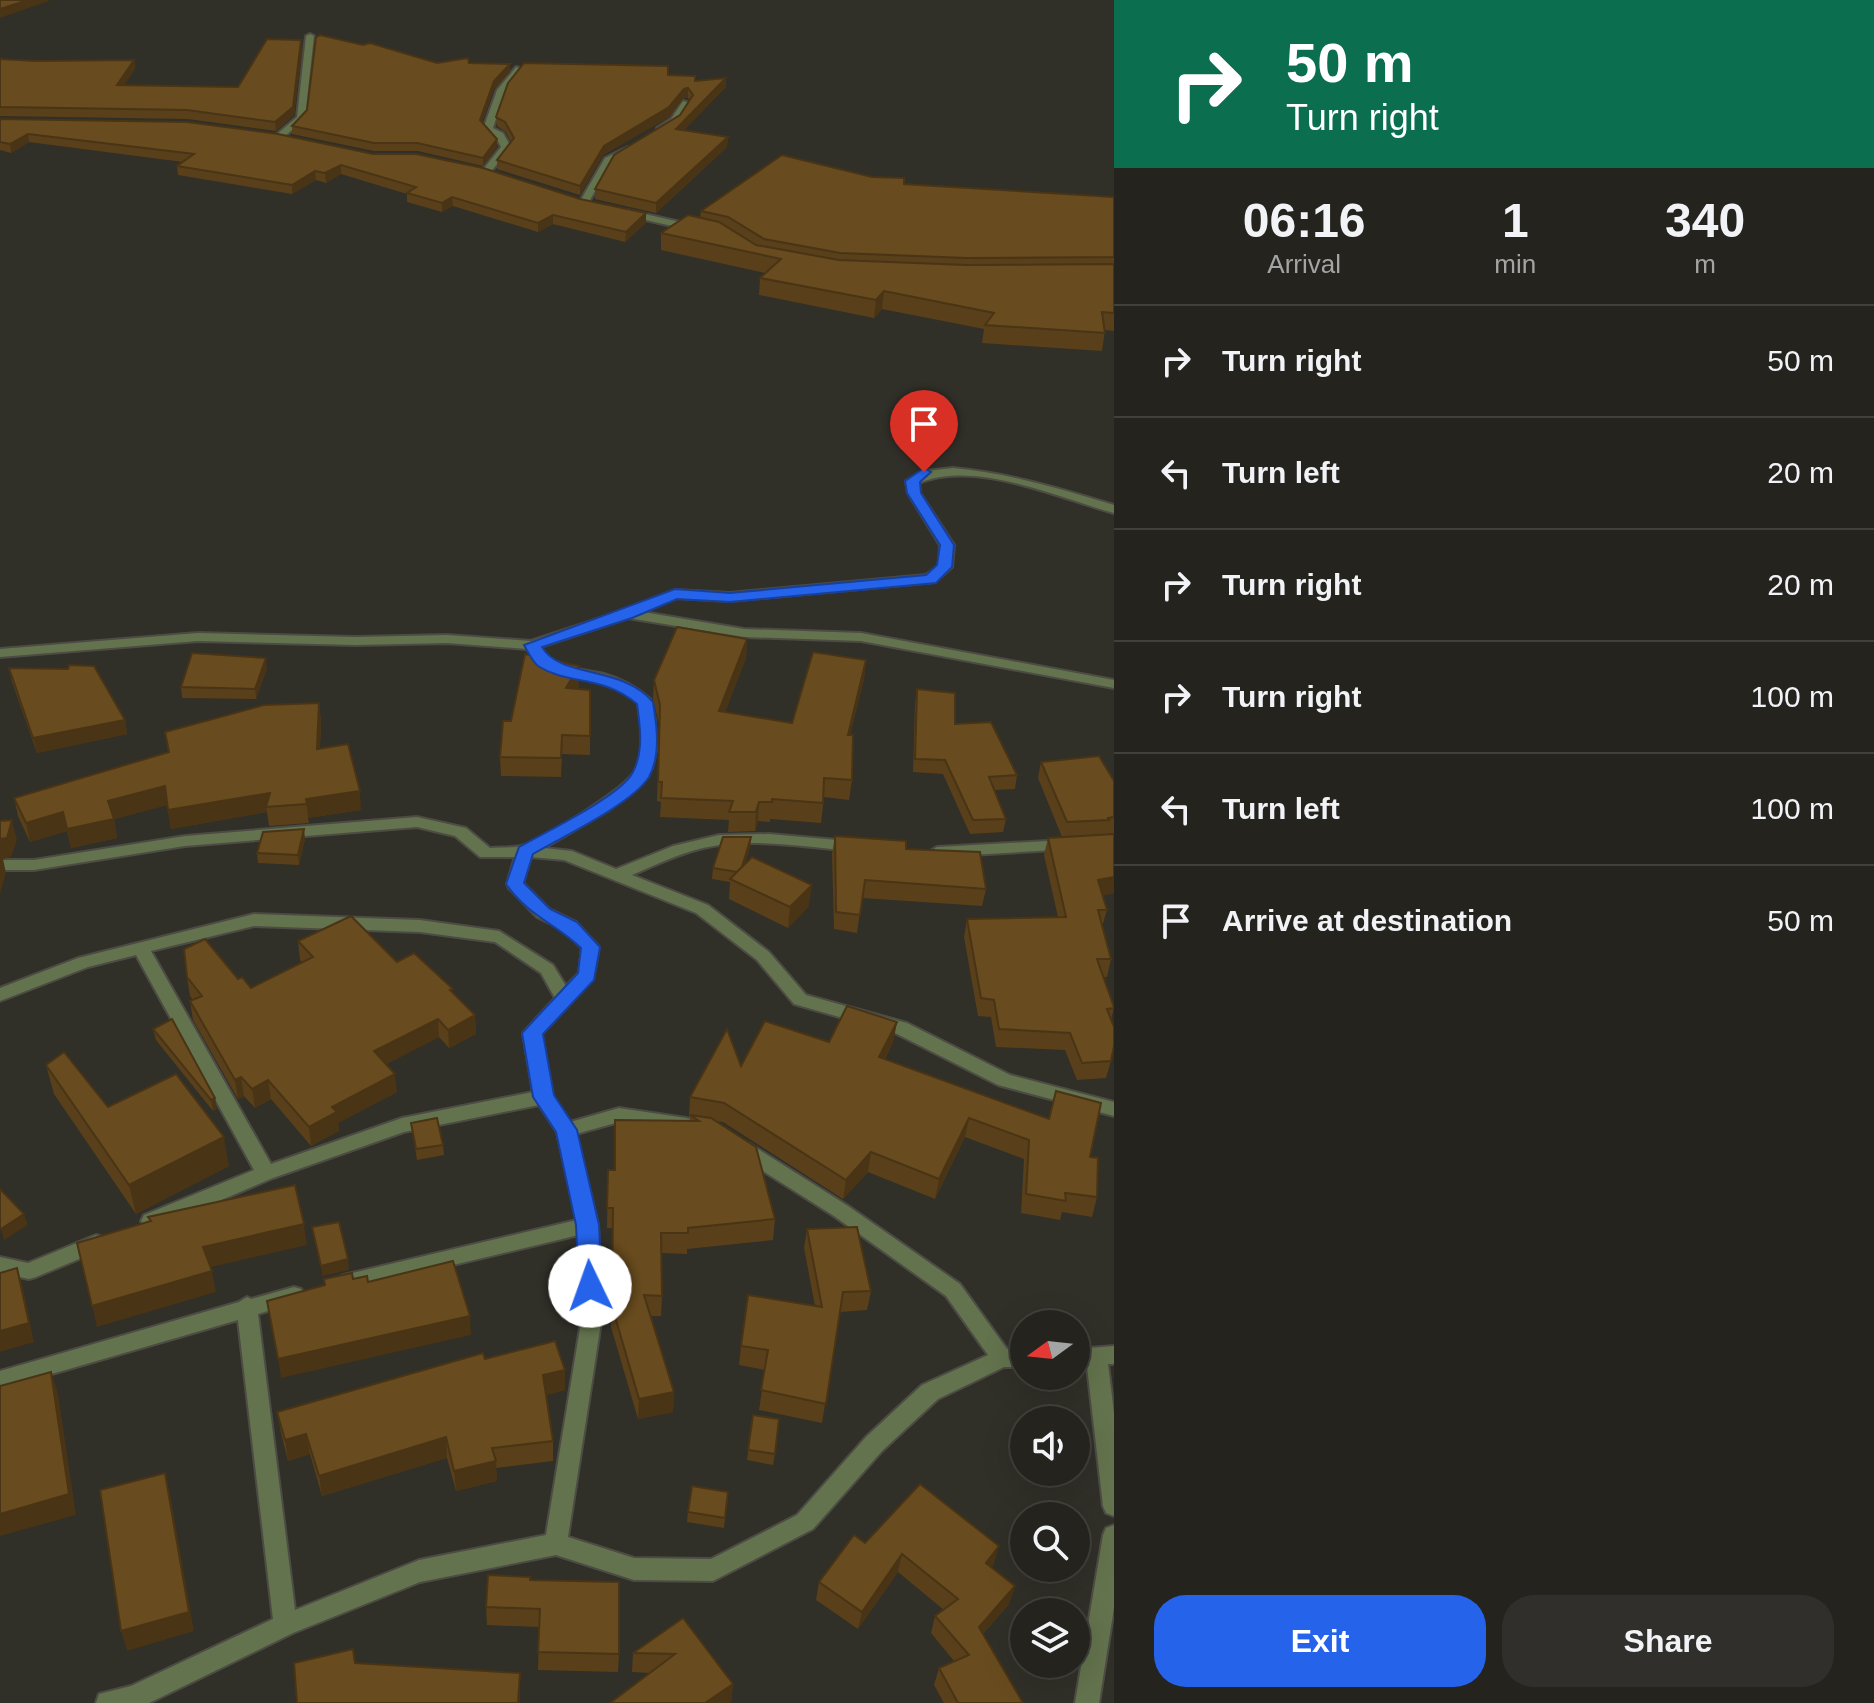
<!DOCTYPE html>
<html lang="en">
<head>
<meta charset="utf-8">
<style>
	:root { --surface:#24231e; --page:#302f2b; --text:#f1f3f6; --muted:#a3a4a4; --line:#41403c; --accent:#2563eb }
	body { margin:0; font-family:Arial,sans-serif; background:var(--page); color:var(--text); height:100vh; display:flex; flex-direction:column; font-size:30px; white-space:nowrap }
	* { box-sizing:border-box; margin:0 }
	p { font-size:26px; color:var(--muted) }
	.icon { flex:none; width:44px; height:44px; fill:none; stroke:currentColor; stroke-width:2; stroke-linecap:round; stroke-linejoin:round }
	.map { position:relative; flex:1; overflow:hidden }
	.details { display:flex; flex-direction:column; background:var(--surface); width:760px }
	.details>* { flex:none }
	.guide { background:#0b6e4f; color:#fff; overflow:hidden }
	.needle { width:52px; rotate:255deg }
	.tools { position:absolute; left:1010px; top:1310px; display:grid; gap:16px }
	.tools a { display:grid; place-items:center; width:80px; height:80px; border-radius:50%; background:var(--surface); box-shadow:0 8px 32px #0002,0 0 0 2px var(--line); font-size:40px }
	.pin { position:absolute; display:grid; place-items:center; width:68px; height:68px; color:#fff; margin:-82px -34px; border-radius:50% 50% 50% 0; rotate:-45deg; box-shadow:0 0 8px #0007 }
	.pin .icon { rotate:45deg }
	.me { position:absolute; width:88px; margin:-44px; rotate:357deg; stroke-linejoin:round; filter:drop-shadow(0 0 6px #0008) }
	.turn { display:flex; align-items:center; gap:28px; height:168px; padding:0 40px; font-size:36px }
	.turn .icon { width:104px; height:104px; stroke-width:2.5 }
	.turn b { display:block; font-size:56px; line-height:68px }
	.eta { display:flex; justify-content:space-evenly; align-items:center; height:136px; text-align:center }
	.eta b { font-size:48px; font-weight:600; line-height:56px }
	.action { display:flex; gap:16px; margin-top:auto; padding:16px 40px }
	.action a { flex:1; height:92px; border-radius:32px; background:var(--accent); color:#fff; font-size:32px; font-weight:600; line-height:92px; text-align:center }
	.action a+a { background:var(--page); color:var(--text) }
	ul { padding:0; list-style:none }
	li { display:flex; align-items:center; gap:24px; height:112px; padding:0 40px; border-top:2px solid var(--line) }
	li div { flex:1 }
	li b { display:block; font-size:30px }
	li em { font-style:normal }
	main { display:flex; flex:1; min-height:0 }
	.map>svg:first-child { display:block }
	.lines { fill:none; stroke-linecap:round; stroke-linejoin:round }
	.minor-casing { stroke:#4c4b44; stroke-width:4 }
	.minor { fill:#63734d; fill-rule:evenodd }
	.wall { fill:#59401a }
	.shaded-wall { fill:#493415 }
	.building { fill:#684b1e; stroke:#493415; stroke-width:2 }
	.route { fill:#2563eb; stroke:#184099; stroke-width:2 }
</style>
</head>
<body>
<main>
<div class="map">
<svg width="1114" height="1703" viewBox="0 0 1114 1703">
	<rect width="100%" height="100%" fill="#302f28"/>
	<g class="lines">
		<defs>
			<g id="minor">
				<path d="M310 34 314 36 305 118 282 139H276V135L297 117 306 36Z"/>
				<path d="M516 67 523 69 505 91 493 128 503 133 511 147 489 174H483L481 172 501 147 496 137 483 129 497 90Z"/>
				<path d="M683 101 690 103C682 116 674 132 657 132V128L671 119Z"/>
				<path d="M628 147 636 149 612 162 587 205H581L579 203 605 158Z"/>
				<path d="M627 210 698 226 699 228 694 231 624 215V211Z"/>
				<path d="M953 468C1009 473 1061 489 1114 505V513C1058 498 975 459 919 483L920 493 954 545 952 567 935 582 730 601 677 598 643 612 744 629 861 633 1114 680V688L861 641 744 637 628 618 540 647C555 671 579 668 604 674 622 679 636 687 650 699L655 720 656 750 652 768 645 779 609 810 544 848 572 851 616 869 673 846 719 835 769 834 860 842 862 846 854 851C805 847 751 837 703 848 678 854 655 865 632 875L708 905 769 952 806 995 907 1023 1010 1075 1114 1102V1116L998 1085 895 1033 794 1004 757 960 696 913 564 860 531 857 523 883 549 909 576 922 599 947 593 979 541 1035 552 1096 570 1122 619 1108 686 1118 693 1120 695 1125 693 1130 686 1132 619 1122 576 1134 598 1225 602 1316 568 1537 634 1558 711 1559 797 1515 866 1437 922 1385 988 1355 946 1296 834 1216 736 1154 734 1149 736 1144 743 1142 750 1144 848 1206 960 1284 1007 1349H1024V1367H1004L938 1399 882 1451 813 1529 713 1581 634 1580 556 1555 420 1582 293 1633 149 1703H96L99 1694 131 1686 273 1619 238 1320 0 1389V1371L239 1302 247 1297 251 1299 294 1287 301 1289 304 1295 301 1301 258 1314 295 1610 419 1560 546 1535 582 1316 579 1235 348 1290 341 1288 338 1282 341 1276 348 1274 577 1220 557 1132 539 1105 404 1132 273 1178 158 1227 151 1229 144 1227 141 1221 144 1215 254 1170 136 955 88 967 0 1001V988L78 958 254 914 420 920 499 931 553 965 566 986 579 973 582 948 564 930 537 917 509 888 507 884 515 857H480L455 836 417 827 185 846 34 870H0V860H34L185 836 417 817 466 828 490 848C499 847 511 848 521 846 541 841 625 789 635 771 646 752 641 725 638 703L623 691 598 682 556 673 537 664 527 649 447 643 356 645 198 641 0 657V649L198 633 356 637 447 635 531 641 622 611 675 590 730 593 926 575 939 566 940 545 908 493 906 481 925 471ZM254 926 420 932 495 942 541 973 555 998 523 1033 533 1092 402 1118 271 1164 151 951Z"/>
				<path d="M1066 840 1072 841 1074 845 1072 849 937 857 929 852 937 847Z"/>
				<path d="M96 1235 103 1237 106 1243 103 1249 36 1277 29 1279 0 1273V1257L28 1263Z"/>
				<path d="M1114 1346V1364H1108L1114 1413V1516L1106 1513 1103 1506 1087 1366 1076 1367V1349Z"/>
				<path d="M1114 1525V1608L1099 1703H1075L1103 1535 1106 1528Z"/>
			</g>
		</defs>
		<!-- minor casing -->
		<use href="#minor" class="minor-casing"/>
		<!-- minor -->
		<use href="#minor" class="minor"/>
	</g>
	<!-- wall -->
	<g class="wall">
		<path d="M301 40 302 49 294 115 276 131 188 119 0 116V59L36 61 134 60 135 69 124 85 238 87Z"/>
		<path d="M437 63 510 64V72L494 89 482 122 497 139V147L483 166 418 151H374L292 134V126Z"/>
		<path d="M668 75 695 81 726 78V87L684 130 728 137 727 147 656 213 595 199V189L680 115 690 100 688 98H684L669 117 603 155 580 195 497 169V160L511 142 506 132 497 126 496 117Z"/>
		<path d="M0 119 187 122 580 199 646 213V223L625 242 553 224 538 232 453 206 442 212 407 202V194L341 174 326 183 316 180 292 194 178 175 177 166 183 162 29 142 11 153 0 150Z"/>
		<path d="M904 184 1114 197V331L1105 330 1102 351 982 343 984 329 882 309 874 318 759 295 760 278 765 273 661 250V233L700 218 701 211Z"/>
		<path d="M747 639 746 658 725 712 792 723 866 660 864 679 850 735 852 780 849 800 824 797 821 823 770 819V822L758 821 755 831 728 832 729 820 660 817 661 802 657 801 659 724 653 699 654 680Z"/>
		<path d="M9 668 68 669 125 720 127 734 37 753 12 682Z"/>
		<path d="M267 668 256 699 182 698 181 687Z"/>
		<path d="M579 685 577 689 590 690V755L562 754 561 777 501 776 500 757 511 721Z"/>
		<path d="M917 689 955 724 1017 775 1015 789 994 790 1006 819 1003 832 970 834 943 774 913 772 915 703Z"/>
		<path d="M319 703 321 721 320 748 361 810 308 818 309 823 269 826 267 812 171 829 167 805 114 819 117 838 71 848 67 831 30 842 18 816 14 798 168 752 165 732Z"/>
		<path d="M1041 762 1114 781V833L1106 834V835L1114 834V893L1103 895 1107 910 1102 927 1111 959 1107 977H1103L1114 1007 1111 1020V1061L1106 1078 1077 1080 1065 1050 996 1047 991 1017 978 1016 964 937 967 919 1058 917 1044 855 1048 838 1062 837 1038 778Z"/>
		<path d="M835 836 906 849 986 889 982 906 862 898 857 933 834 929 832 854Z"/>
		<path d="M751 837 750 847 745 864 809 906 788 928 729 899 730 882 712 879 713 868Z"/>
		<path d="M305 839 299 865 258 863 257 853Z"/>
		<path d="M298 941 397 962 453 993 475 1015 476 1034 449 1048 439 1037 386 1064 397 1092 338 1123 339 1131 311 1146 271 1099 255 1108 244 1096 238 1099 193 1020 190 1001 193 1000 190 996 187 977 238 979 251 988 302 962 300 960Z"/>
		<path d="M172 1019 217 1109 213 1111 156 1040 153 1029Z"/>
		<path d="M897 1022 893 1042 885 1059 1090 1157 1097 1197 1092 1217 1062 1212 1060 1220 1021 1213 1024 1159 965 1137 935 1199 868 1172 843 1199 723 1122 715 1121 775 1219 773 1240 687 1249V1254L662 1253V1296L661 1316H651L674 1392 673 1412 638 1419 611 1327 612 1228H607L608 1170H615V1120L690 1121V1117H689L690 1097 741 1066Z"/>
		<path d="M46 1065 108 1107 229 1166 136 1214 54 1094Z"/>
		<path d="M411 1123 443 1145 444 1155 417 1160Z"/>
		<path d="M807 1229 871 1291 867 1310 840 1312 822 1423 759 1410 765 1370 739 1365 741 1346 815 1306 804 1248Z"/>
		<path d="M485 1359 565 1370V1390L546 1395 553 1441V1461L496 1468 497 1481 456 1491 447 1458 322 1496 310 1454 288 1461 281 1433 277 1412Z"/>
		<path d="M753 1415 775 1454 773 1465 747 1460Z"/>
		<path d="M728 1492 724 1528 687 1522 688 1512Z"/>
		<path d="M865 1543 994 1564 991 1567 1015 1586 1009 1604 983 1634 1022 1703H944L934 1685 939 1668 954 1661 931 1633 935 1616 944 1610 898 1572 858 1629 816 1600 819 1582Z"/>
		<path d="M530 1580 619 1654 618 1672 538 1670 539 1627 487 1625 486 1607Z"/>
		<path d="M683 1618 733 1684 731 1703 650 1673 632 1672 633 1653Z"/>
	</g>
	<!-- shaded-wall -->
	<g class="shaded-wall">
		<path d="M28 0H49V1L0 18V9Z"/>
		<path d="M301 40 302 49 294 115 276 131 275 122Z"/>
		<path d="M134 60 135 69 119 93 117 85Z"/>
		<path d="M510 64V72L494 89 480 128V120L494 81Z"/>
		<path d="M726 78V87L676 138V129Z"/>
		<path d="M688 88V98H684L669 117 603 155 580 195V186L604 146 684 89Z"/>
		<path d="M28 134 29 142 11 153 10 144Z"/>
		<path d="M728 137 727 147 656 213V203Z"/>
		<path d="M497 139V147L483 166V158Z"/>
		<path d="M341 165V174L326 183 325 173Z"/>
		<path d="M315 171 316 180 292 194V185Z"/>
		<path d="M452 197 453 206 442 212V203Z"/>
		<path d="M646 213V223L625 242 626 232Z"/>
		<path d="M553 215V224L538 232V223Z"/>
		<path d="M884 291 882 309 874 318 876 300Z"/>
		<path d="M747 639 746 658 718 730 719 711Z"/>
		<path d="M266 658 267 668 256 699 255 689Z"/>
		<path d="M866 660 864 679 845 754 848 735Z"/>
		<path d="M579 666V685L565 706 566 688Z"/>
		<path d="M319 703 321 721 319 767 317 749Z"/>
		<path d="M125 720 127 734 37 753 33 738Z"/>
		<path d="M165 786 168 805 111 820 108 801Z"/>
		<path d="M360 791 361 810 308 818 306 799Z"/>
		<path d="M270 793 266 807 267 812 171 829 168 810Z"/>
		<path d="M759 802 758 821 755 831 756 812Z"/>
		<path d="M63 812 67 831 30 842 26 823Z"/>
		<path d="M114 819 117 838 71 848 67 829Z"/>
		<path d="M12 820 17 840 11 857 3 859 6 873 0 894V839Z"/>
		<path d="M304 829 305 839 299 865 298 855Z"/>
		<path d="M751 837 750 847 739 883 740 873Z"/>
		<path d="M1114 877V893L1094 897 1098 880Z"/>
		<path d="M812 885 809 906 788 928 790 907Z"/>
		<path d="M475 1015 476 1034 449 1048 448 1030Z"/>
		<path d="M438 1019 439 1037 376 1070 374 1051Z"/>
		<path d="M897 1022 893 1042 876 1076 879 1057Z"/>
		<path d="M395 1074 397 1092 338 1123 339 1131 311 1146 309 1127 332 1107Z"/>
		<path d="M241 1077 244 1096 238 1099 235 1080Z"/>
		<path d="M268 1080 271 1099 255 1108 252 1089Z"/>
		<path d="M215 1098 217 1109 213 1111 211 1100Z"/>
		<path d="M969 1118 965 1137 935 1199 939 1179Z"/>
		<path d="M224 1137 229 1166 136 1214 129 1185Z"/>
		<path d="M871 1152 868 1172 843 1199 846 1180Z"/>
		<path d="M24 1214 28 1225 4 1240 1 1229Z"/>
		<path d="M304 1224 307 1245 207 1268 203 1247Z"/>
		<path d="M348 1259 349 1270 322 1276 321 1266Z"/>
		<path d="M17 1268 23 1287 34 1342 0 1352V1331Z"/>
		<path d="M212 1271 216 1292 97 1327 92 1306Z"/>
		<path d="M470 1316 471 1335 281 1378 278 1359Z"/>
		<path d="M565 1370V1390L544 1396 543 1375Z"/>
		<path d="M51 1372 58 1393 76 1515 0 1536V1514Z"/>
		<path d="M674 1392 673 1412 638 1419 639 1399Z"/>
		<path d="M306 1434 310 1454 288 1461 285 1440Z"/>
		<path d="M446 1437 447 1458 322 1496 319 1476Z"/>
		<path d="M496 1461 497 1481 456 1491 454 1471Z"/>
		<path d="M165 1473 170 1494 194 1631 127 1651 121 1631Z"/>
		<path d="M999 1546 994 1564 980 1580 986 1563Z"/>
		<path d="M902 1554 898 1572 858 1629 862 1612Z"/>
		<path d="M1015 1586 1009 1604 973 1645 979 1627Z"/>
		<path d="M520 1673V1703H518Z"/>
		<path d="M733 1684 731 1703H705Z"/>
	</g>
	<!-- building -->
	<g class="building">
		<path d="M0 0H28L0 9Z"/>
		<path d="M320 35 363 45 370 43 437 63 468 58 469 63 510 64 494 81 480 120 497 139 483 158 417 143H374L292 126 307 110 316 37Z"/>
		<path d="M267 39 301 40 293 107 275 122 187 110 0 107V59L36 61 134 60 117 85 238 87Z"/>
		<path d="M524 63 668 66V75L695 76V81L726 78 676 129 728 137 656 203 595 189 614 155 680 115 693 95 688 88 684 89 669 107 604 146 580 186 497 160 514 138 505 122 496 117 508 83Z"/>
		<path d="M0 119 187 122 278 134 373 154H416L483 168 580 199 646 213 626 232 553 215 538 223 452 197 442 203 407 193 416 187 341 165 325 173 315 171 292 185 177 166 194 154 28 134 10 144 0 142Z"/>
		<path d="M782 155 872 177 904 178V184L1114 197V257L966 258 840 253 764 239 728 217 701 211Z"/>
		<path d="M688 215 719 222 756 245 839 260 966 265 1114 264V313L1102 312 1105 333 985 325 994 313 884 291 876 300 760 278 781 259 661 233Z"/>
		<path d="M677 627 747 639 719 711 792 723 813 652 866 660 848 735H853L852 780 824 778 823 803 772 799V802H759L756 812H729L733 801 661 798 662 782H658L660 705 654 680Z"/>
		<path d="M192 653 266 658 255 689 181 687Z"/>
		<path d="M525 654 579 666 566 688 590 690V736L562 735 561 758 500 757 503 721H511Z"/>
		<path d="M69 665 94 666 125 720 33 738 9 668 68 669Z"/>
		<path d="M917 689 955 693V724L991 722 1017 775 989 777 1006 819 973 820 945 760 915 759Z"/>
		<path d="M319 703 317 749 348 744 360 791 306 799 307 804 266 807 270 793 168 810 165 786 108 801 114 819 67 829 63 812 26 823 14 798 169 752 165 732 264 705Z"/>
		<path d="M1099 756 1114 781V817L1108 818 1109 820 1067 822 1041 762Z"/>
		<path d="M12 820 7 838 0 839V821Z"/>
		<path d="M304 829 298 855 257 853 263 832Z"/>
		<path d="M1114 834V877L1098 880 1107 910H1098L1111 959H1097L1114 1007V1008L1107 1009 1114 1027V1046L1111 1061 1082 1063 1070 1033 999 1029 994 1000 981 998 967 919 1066 917 1048 838Z"/>
		<path d="M835 836 906 841V849L980 852 986 889 865 880 860 915 836 912Z"/>
		<path d="M723 837H751L742 867 737 872 713 868Z"/>
		<path d="M752 857 812 885 790 907 730 879Z"/>
		<path d="M351 916 397 962 414 953 453 989 450 990 475 1015 448 1030 438 1019 374 1051 395 1074 332 1107 337 1112 309 1127 268 1080 252 1089 241 1077 235 1080 190 1001 202 996 187 977 184 949 205 939 238 979 242 977 251 988 313 957 298 941Z"/>
		<path d="M847 1006 897 1022 879 1057 1049 1119 1056 1091 1101 1103 1090 1157 1098 1158 1097 1197 1065 1193 1066 1201 1026 1194 1029 1140 969 1118 939 1179 871 1152 846 1180 724 1103 690 1097 727 1029 741 1066 765 1021 829 1042Z"/>
		<path d="M172 1019 215 1098 211 1100 153 1029Z"/>
		<path d="M64 1052 108 1107 176 1074 224 1137 129 1185 46 1065Z"/>
		<path d="M690 1115 711 1118 756 1147 775 1219 688 1228V1233H661L662 1296 644 1295 674 1392 639 1399 612 1306 613 1208H607L608 1170H615V1120L699 1121Z"/>
		<path d="M437 1118 443 1145 416 1149 411 1123Z"/>
		<path d="M295 1185 304 1224 203 1247 212 1271 92 1306 77 1243 151 1221 148 1217Z"/>
		<path d="M0 1189 24 1214 1 1229 0 1228Z"/>
		<path d="M339 1222 348 1259 321 1266 312 1227Z"/>
		<path d="M857 1227 871 1291 843 1292 826 1404 761 1390 768 1350 741 1346 748 1295 822 1307 807 1229Z"/>
		<path d="M453 1261 470 1316 278 1359 267 1301 325 1285 324 1279 352 1273 353 1279 367 1276 368 1282Z"/>
		<path d="M17 1268 29 1323 0 1331V1273Z"/>
		<path d="M555 1341 565 1370 543 1375 553 1441 492 1448 496 1461 454 1471 446 1437 319 1476 306 1434 285 1440 277 1412 483 1353 485 1359Z"/>
		<path d="M51 1372 69 1494 0 1514V1386Z"/>
		<path d="M753 1415 779 1419 775 1454 748 1450Z"/>
		<path d="M165 1473 189 1612 121 1631 100 1490Z"/>
		<path d="M920 1484 999 1546 986 1563 1015 1586 979 1627 1023 1703H958L939 1668 969 1655 935 1616 958 1599 902 1554 862 1612 819 1582 854 1535 865 1543Z"/>
		<path d="M692 1486 728 1492 725 1518 688 1512Z"/>
		<path d="M488 1575 530 1577V1580L619 1582V1654L538 1652 540 1609 486 1607Z"/>
		<path d="M683 1618 733 1684 705 1703H610L675 1654 633 1653Z"/>
		<path d="M353 1649 355 1663 520 1673 518 1703H297L294 1663Z"/>
	</g>
	<!-- route -->
	<path class="route" d="M924 468 931 472 920 482 921 493 954 545 952 567 936 583 730 602 677 599 632 618 542 647C561 679 622 665 653 702 657 726 661 755 649 777 632 804 562 837 533 854L524 883 550 909 577 922 600 947 594 980 543 1034 554 1095 577 1130 599 1225 602 1286 599 1293 590 1296 582 1293 579 1286 576 1225 556 1132 533 1097 522 1033 578 973 581 948C555 923 528 916 506 884L519 847C545 832 621 796 633 772 644 750 640 726 637 704 601 674 569 686 538 666 532 661 528 652 524 645L675 589 730 593 926 575 937 565 940 545 907 493 905 481Z"/>
</svg>
<div class="tools">
<a><svg class="needle" viewBox="-14 -14 28 28"><path d="M0-13l5 13h-10z" fill="#e53935"/><path d="M0 13l5-13h-10z" fill="#a3a4a4"/></svg></a>
<a><svg class="icon" aria-label="sound" viewBox="0 0 24 24"><path d="M4 9h4l5-4v14l-5-4H4zM17 9q2 3 0 6"/></svg></a>
<a><svg class="icon" aria-label="search" viewBox="0 0 24 24"><circle cx="10" cy="10" r="6"/><path d="M15 15l6 6"/></svg></a>
<a><svg class="icon" aria-label="layers" viewBox="0 0 24 24"><path d="M12 4l9 5-9 5-9-5zM3 14l9 5 9-5"/></svg></a>
</div>
<div class="pin" style="left:924px;top:472px;background:#d93025"><svg class="icon" aria-label="arrive" viewBox="0 0 24 24"><path d="M6 21V4h12l-3 4 3 4H6"/></svg></div>
<svg class="me" style="left:590px;top:1286px" viewBox="-20 -20 40 40"><circle r="19" fill="#fff"/><path d="M0-13L10 11 0 6-10 11z" fill="#2563eb"/></svg>
</div>
<section class="details">
<div class="guide">
<div class="turn"><svg class="icon" aria-label="right" viewBox="0 0 24 24"><path d="M7 20v-9h11M14 6l5 5-5 5"/></svg><div><b>50 m</b>Turn right</div></div>
</div>
<div class="eta">
<div><b>06:16</b><p>Arrival</p></div>
<div><b>1</b><p>min</p></div>
<div><b>340</b><p>m</p></div>
</div>
<ul>
<li><svg class="icon" aria-label="right" viewBox="0 0 24 24"><path d="M7 20v-9h11M14 6l5 5-5 5"/></svg><div><b>Turn right</b></div><em>50 m</em></li>
<li><svg class="icon" aria-label="left" viewBox="0 0 24 24"><path d="M17 20v-9H6M10 6l-5 5 5 5"/></svg><div><b>Turn left</b></div><em>20 m</em></li>
<li><svg class="icon" aria-label="right" viewBox="0 0 24 24"><path d="M7 20v-9h11M14 6l5 5-5 5"/></svg><div><b>Turn right</b></div><em>20 m</em></li>
<li><svg class="icon" aria-label="right" viewBox="0 0 24 24"><path d="M7 20v-9h11M14 6l5 5-5 5"/></svg><div><b>Turn right</b></div><em>100 m</em></li>
<li><svg class="icon" aria-label="left" viewBox="0 0 24 24"><path d="M17 20v-9H6M10 6l-5 5 5 5"/></svg><div><b>Turn left</b></div><em>100 m</em></li>
<li><svg class="icon" aria-label="arrive" viewBox="0 0 24 24"><path d="M6 21V4h12l-3 4 3 4H6"/></svg><div><b>Arrive at destination</b></div><em>50 m</em></li>
</ul>
<div class="action"><a>Exit</a><a>Share</a></div>
</section>
</main>
</body>
</html>
